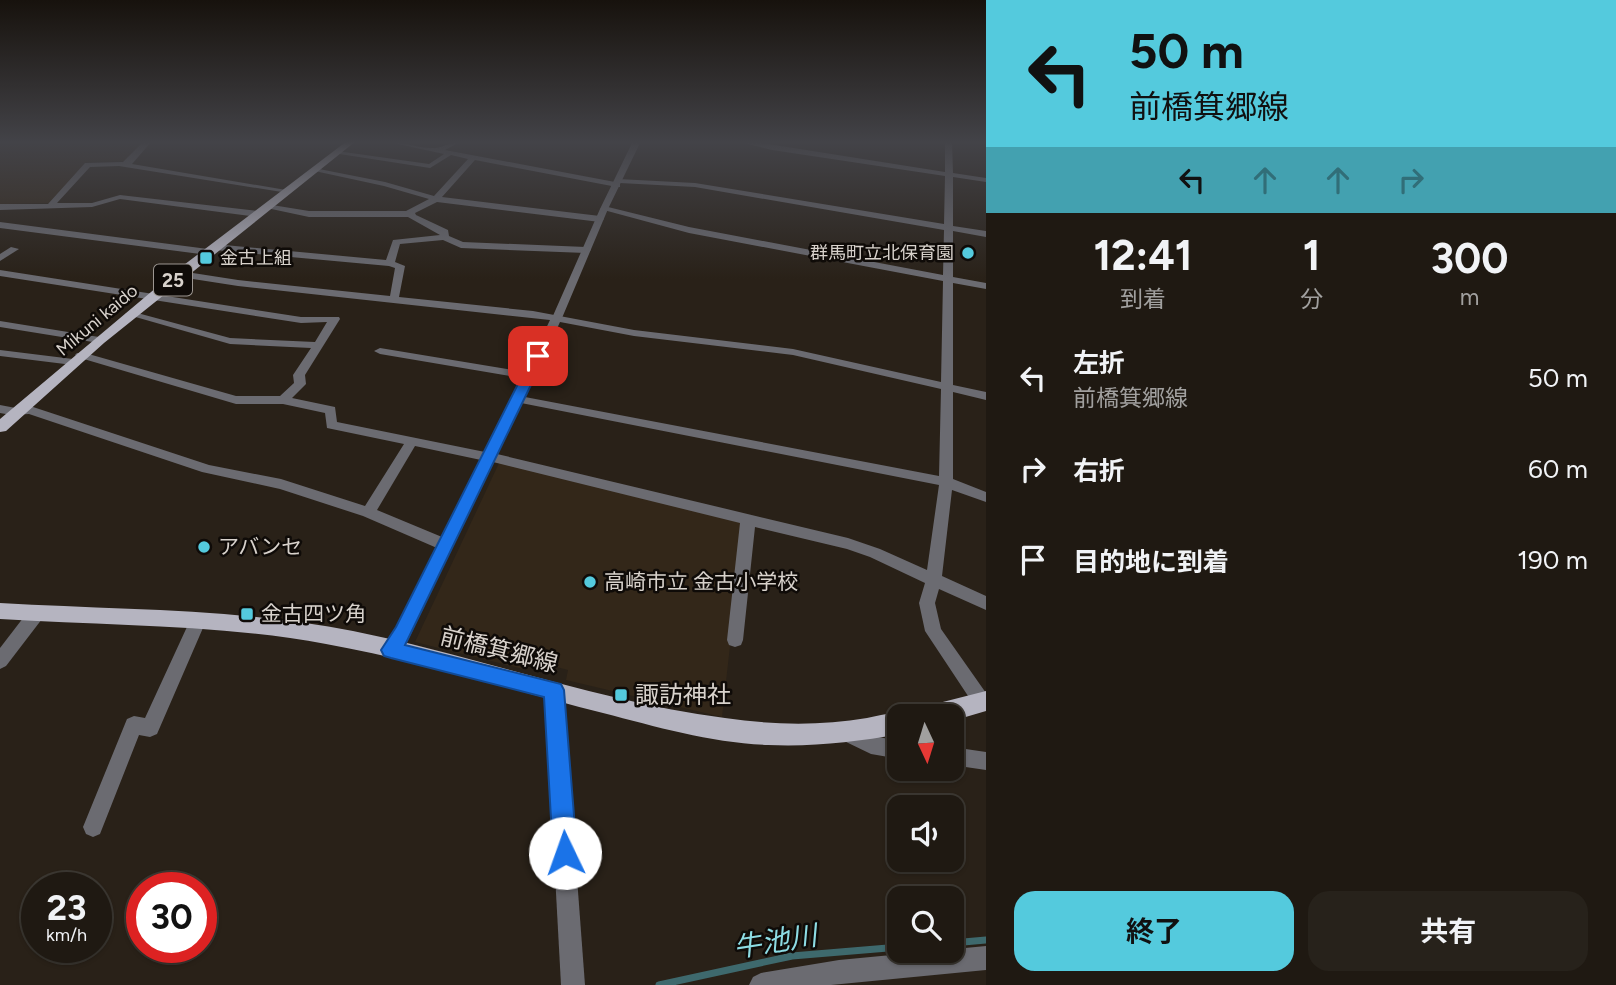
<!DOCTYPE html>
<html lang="ja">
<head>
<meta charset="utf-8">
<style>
	:root { --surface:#1f1912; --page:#27221b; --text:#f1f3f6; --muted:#a1a09f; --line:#3c3832; --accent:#54cadd }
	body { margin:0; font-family:Figtree,"Noto Sans JP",sans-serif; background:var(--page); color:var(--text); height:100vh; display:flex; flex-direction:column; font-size:26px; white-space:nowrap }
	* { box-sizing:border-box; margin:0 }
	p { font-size:23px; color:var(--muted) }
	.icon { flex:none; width:38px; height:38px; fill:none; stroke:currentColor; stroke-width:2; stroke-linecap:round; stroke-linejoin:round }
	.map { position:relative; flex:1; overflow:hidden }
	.side { display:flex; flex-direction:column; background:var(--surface); width:630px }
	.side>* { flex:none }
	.top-card { background:#54cadd; color:#111; overflow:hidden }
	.needle { width:46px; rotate:176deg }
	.buttons { position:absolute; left:887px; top:704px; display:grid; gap:14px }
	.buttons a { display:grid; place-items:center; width:77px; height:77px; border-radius:14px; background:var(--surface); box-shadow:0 2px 5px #0004,0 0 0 2px var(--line); font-size:35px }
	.speed { position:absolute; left:21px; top:872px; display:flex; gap:14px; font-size:35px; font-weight:700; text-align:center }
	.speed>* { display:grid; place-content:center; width:91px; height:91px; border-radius:50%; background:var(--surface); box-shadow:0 2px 5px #0004,0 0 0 2px var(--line); line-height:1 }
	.speed small { font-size:18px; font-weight:400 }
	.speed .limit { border:10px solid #d22; background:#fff; color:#111 }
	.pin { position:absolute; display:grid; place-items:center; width:60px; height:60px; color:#fff; margin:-30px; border-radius:14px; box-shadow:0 4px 10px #0006 }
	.me { position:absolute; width:77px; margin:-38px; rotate:357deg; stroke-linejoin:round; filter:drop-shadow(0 0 5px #0008) }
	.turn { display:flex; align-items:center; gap:24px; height:147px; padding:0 28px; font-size:32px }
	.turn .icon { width:91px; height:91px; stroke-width:2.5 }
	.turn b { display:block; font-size:49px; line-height:60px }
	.lanes { display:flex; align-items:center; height:66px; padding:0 28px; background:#0003; justify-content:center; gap:35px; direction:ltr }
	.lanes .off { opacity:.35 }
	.eta { display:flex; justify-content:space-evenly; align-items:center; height:119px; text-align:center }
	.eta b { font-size:42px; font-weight:700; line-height:49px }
	.button { display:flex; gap:14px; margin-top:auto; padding:14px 28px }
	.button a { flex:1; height:80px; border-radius:21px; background:var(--accent); color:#111; font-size:28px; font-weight:700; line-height:80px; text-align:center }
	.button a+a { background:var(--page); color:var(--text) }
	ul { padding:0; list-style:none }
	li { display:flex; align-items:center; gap:21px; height:91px; padding:0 28px }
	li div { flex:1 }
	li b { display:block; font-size:26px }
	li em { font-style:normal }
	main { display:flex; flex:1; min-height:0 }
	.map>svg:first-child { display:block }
	.built { fill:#332719 }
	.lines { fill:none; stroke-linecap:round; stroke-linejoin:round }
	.stream { stroke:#3e696d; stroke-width:7 }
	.minor { fill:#6b6b71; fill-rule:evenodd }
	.tertiary { fill:#6b6b71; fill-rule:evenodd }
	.primary { fill:#b5b4c0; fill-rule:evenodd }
	.route { fill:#1a73e8; stroke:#114b97; stroke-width:2 }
	.poi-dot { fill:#54cadd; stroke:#0f0b08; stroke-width:2.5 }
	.labels { text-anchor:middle; stroke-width:5; stroke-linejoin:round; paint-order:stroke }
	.far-poi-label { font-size:18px; fill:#d8d2cc; stroke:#0f0b08; text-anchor:end }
	.far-street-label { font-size:18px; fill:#d8d2cc; stroke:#0f0b08 }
	.shield { fill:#0f0b08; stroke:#9c9691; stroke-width:2 }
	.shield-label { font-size:19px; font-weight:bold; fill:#d8d2cc }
	.poi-label { font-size:21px; fill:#d8d2cc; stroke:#0f0b08; text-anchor:start }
	.near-street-label { font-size:24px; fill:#d8d2cc; stroke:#0f0b08 }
	.near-poi-label { font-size:24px; fill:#d8d2cc; stroke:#0f0b08; text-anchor:start }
	.near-water-label { font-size:28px; font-style:italic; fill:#8ddce4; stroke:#0f0b08 }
</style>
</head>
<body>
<main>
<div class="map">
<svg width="986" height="985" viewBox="0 0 986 985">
	<rect width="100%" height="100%" fill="#292118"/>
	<!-- built -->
	<g class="built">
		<path d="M0 141H144L127 161 86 162 49 203 0 204Z"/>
		<path d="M500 461 744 522 722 717 566 680 568 670 531 660 527 670 415 642Z"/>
	</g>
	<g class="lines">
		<!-- stream -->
		<g class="stream">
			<path d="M952 943 986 940"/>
			<path d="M659 985 792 956 900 947"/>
		</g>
		<!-- minor -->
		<g class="minor">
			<path d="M144 141H152L132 164 292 191 288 193 119 166 90 167 57 203H92L120 195 258 211 262 214 258 217 120 199 92 207 0 210V204H48L85 163 123 162Z"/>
			<path d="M384 141C401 141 419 149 435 148 445 147 452 141 462 141L445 150 615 182 618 179 695 183 944 224 945 176 772 150 736 141H749L945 172V141H952L953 173 986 178V182L953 177V226L986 231V237L953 231V277L986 283V289L953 283V385L986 392V400L953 392V479L986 492V502L952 490 942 576 986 596V610L939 589 935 603 941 629 986 693V709L982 710 976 708 925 631 919 603 925 583 870 557 847 549 755 527 743 640 741 645 735 647 729 645 727 640 740 523 493 462 409 638C402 648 398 660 385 655L382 650 397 628 437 548 363 516 280 489 202 472 29 414 13 415 11 412 13 409 30 406 209 465 281 479 365 506 404 444 327 428 325 413 283 404H236L77 357 75 355 77 353H85L236 396H280L294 383 293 375 311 348 230 344 125 314 130 311 230 338 315 342 327 322 301 323 0 276V270L301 317H339L340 319 305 375 306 384 292 398 335 407 337 422 485 452 522 378 380 354 374 351 380 348 525 372 550 320 238 286 180 277 175 274 180 271 238 280 390 296 395 268 389 266 214 250 209 247 214 244 386 260 393 240 440 235 408 217H309L262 207 266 204 309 211H406L429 199 384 186 310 170 314 168 385 182 434 196 468 159 451 155 430 168 333 153 337 151 429 164 444 154ZM475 160 617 187H620V183L695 187 944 230 943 275 689 227 604 206 600 209 689 233 943 281 941 382 793 349 634 330 533 311 399 297 405 266 395 262 400 244 443 240 461 248 586 253 591 250 586 247 463 242 449 236 448 230 416 215 415 213 437 202 600 222 604 219 600 216 442 197ZM560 322 634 336 793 355 941 389 939 476 525 397ZM521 403 939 485 927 570 880 549 848 538 497 454ZM415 446 481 460 442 537 377 510Z"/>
			<path d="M0 222 208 249 213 252 208 255 0 228Z"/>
			<path d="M11 247 19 249 0 261V254Z"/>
			<path d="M0 321 99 337 104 340 99 343 0 327Z"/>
			<path d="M0 350 73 359 79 362 73 365 0 356Z"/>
			<path d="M36 607 42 609 44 614 42 619 6 666 0 669V648L30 609Z"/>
			<path d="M198 614 204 616 206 621 157 734 150 737 139 735 100 834 93 837 86 834 83 827 127 719 134 716 145 718 192 616Z"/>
			<path d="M554 682 560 684 563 690 585 985H561L545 690 548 684Z"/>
			<path d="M849 725 873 736 900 741V759L871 754 842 740 840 734 842 728Z"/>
			<path d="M952 747 986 752V770L952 765Z"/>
			<path d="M986 946V970L831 985H749L753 977 761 973 839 960Z"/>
		</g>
		<!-- tertiary -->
		<g class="tertiary">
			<path d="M633 141H641L608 209 562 318 561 320H553L552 318 600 209Z"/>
			<path d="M0 405 21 409 23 412 17 416 0 413Z"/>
		</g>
		<!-- primary -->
		<g class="primary">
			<path d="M347 141H356L104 343 6 431 0 432V419L176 271Z"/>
			<path d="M0 603C118 610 237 608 353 631 478 656 599 702 725 718 772 725 820 726 867 718 881 715 896 710 908 716H900V734C856 742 813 747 768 745 712 743 657 727 603 713 511 690 420 661 326 644 219 624 109 626 0 619Z"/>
			<path d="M986 691V711L952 721V716H920L923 708 931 705Z"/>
		</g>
	</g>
	<!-- sky -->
	<linearGradient id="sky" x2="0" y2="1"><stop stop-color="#17120d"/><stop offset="0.51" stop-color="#434348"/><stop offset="1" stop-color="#434348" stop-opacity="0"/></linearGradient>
	<rect width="986" height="279" fill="url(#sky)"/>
	<!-- route -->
	<path class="route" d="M538 353 545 356 405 645 561 684 564 690 577 853 573 861 565 865 556 861 553 853 544 697 391 658 384 656 381 650 396 627 532 356Z"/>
	<!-- markers -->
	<g class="poi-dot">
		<circle cx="968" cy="253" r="7"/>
		<rect x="199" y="251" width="14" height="14" rx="3.5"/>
		<circle cx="204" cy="547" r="7"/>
		<circle cx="590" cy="582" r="7"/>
		<rect x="240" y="607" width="14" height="14" rx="3.5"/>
		<rect x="614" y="688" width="14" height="14" rx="3.5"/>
	</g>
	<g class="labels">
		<!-- far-poi labels -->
		<g class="far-poi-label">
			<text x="954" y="259">群馬町立北保育園</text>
			<text x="220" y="264" text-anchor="start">金古上組</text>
		</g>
		<!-- far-street labels -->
		<g class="far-street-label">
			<text transform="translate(97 320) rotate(-40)" y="6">Mikuni kaido</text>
		</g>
		<!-- shield labels -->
		<rect class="shield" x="154" y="264.5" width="38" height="31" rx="5"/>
		<g class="shield-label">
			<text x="173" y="287">25</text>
		</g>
		<!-- poi labels -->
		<g class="poi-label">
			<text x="218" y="554">アバンセ</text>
			<text x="604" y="589">高崎市立 金古小学校</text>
			<text x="261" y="621">金古四ツ角</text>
		</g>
		<!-- near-street labels -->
		<g class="near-street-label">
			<text transform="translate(499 650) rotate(14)" y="8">前橋箕郷線</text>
		</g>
		<!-- near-poi labels -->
		<g class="near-poi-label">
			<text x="635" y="703">諏訪神社</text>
		</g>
		<!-- near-water labels -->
		<g class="near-water-label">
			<text transform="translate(775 941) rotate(-9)" y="10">牛池川</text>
		</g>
	</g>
</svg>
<div class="buttons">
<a><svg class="needle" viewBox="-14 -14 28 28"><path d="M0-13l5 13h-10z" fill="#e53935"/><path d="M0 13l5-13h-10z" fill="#a1a09f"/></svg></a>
<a><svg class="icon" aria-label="sound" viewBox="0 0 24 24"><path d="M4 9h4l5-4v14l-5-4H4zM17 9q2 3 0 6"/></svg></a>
<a><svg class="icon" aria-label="search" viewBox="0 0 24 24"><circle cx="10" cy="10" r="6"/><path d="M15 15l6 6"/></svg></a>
</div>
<div class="speed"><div>23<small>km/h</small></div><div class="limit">30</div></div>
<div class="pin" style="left:538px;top:356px;background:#d93025"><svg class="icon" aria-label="arrive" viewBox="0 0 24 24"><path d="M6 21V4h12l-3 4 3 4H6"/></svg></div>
<svg class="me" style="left:565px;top:853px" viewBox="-20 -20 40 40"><circle r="19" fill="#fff"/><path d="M0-13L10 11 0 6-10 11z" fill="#1a73e8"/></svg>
</div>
<section class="side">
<div class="top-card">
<div class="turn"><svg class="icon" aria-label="left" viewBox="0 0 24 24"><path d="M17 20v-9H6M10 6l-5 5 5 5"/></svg><div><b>50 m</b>前橋箕郷線</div></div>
<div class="lanes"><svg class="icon" aria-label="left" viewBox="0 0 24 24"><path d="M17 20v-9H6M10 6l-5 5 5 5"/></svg><svg class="icon off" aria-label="ahead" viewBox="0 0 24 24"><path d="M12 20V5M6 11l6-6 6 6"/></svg><svg class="icon off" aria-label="ahead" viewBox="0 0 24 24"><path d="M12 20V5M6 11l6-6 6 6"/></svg><svg class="icon off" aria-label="right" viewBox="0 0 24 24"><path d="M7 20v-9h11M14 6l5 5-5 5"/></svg></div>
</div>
<div class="eta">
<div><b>12:41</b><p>到着</p></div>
<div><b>1</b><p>分</p></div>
<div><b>300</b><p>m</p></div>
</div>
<ul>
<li><svg class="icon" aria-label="left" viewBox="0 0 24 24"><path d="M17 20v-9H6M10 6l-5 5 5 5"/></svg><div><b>左折</b><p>前橋箕郷線</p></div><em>50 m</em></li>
<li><svg class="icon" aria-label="right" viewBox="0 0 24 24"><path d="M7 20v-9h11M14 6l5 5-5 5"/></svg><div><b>右折</b></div><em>60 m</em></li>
<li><svg class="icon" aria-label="arrive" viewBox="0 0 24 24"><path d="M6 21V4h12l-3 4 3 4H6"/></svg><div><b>目的地に到着</b></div><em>190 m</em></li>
</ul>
<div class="button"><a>終了</a><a>共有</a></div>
</section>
</main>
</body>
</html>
